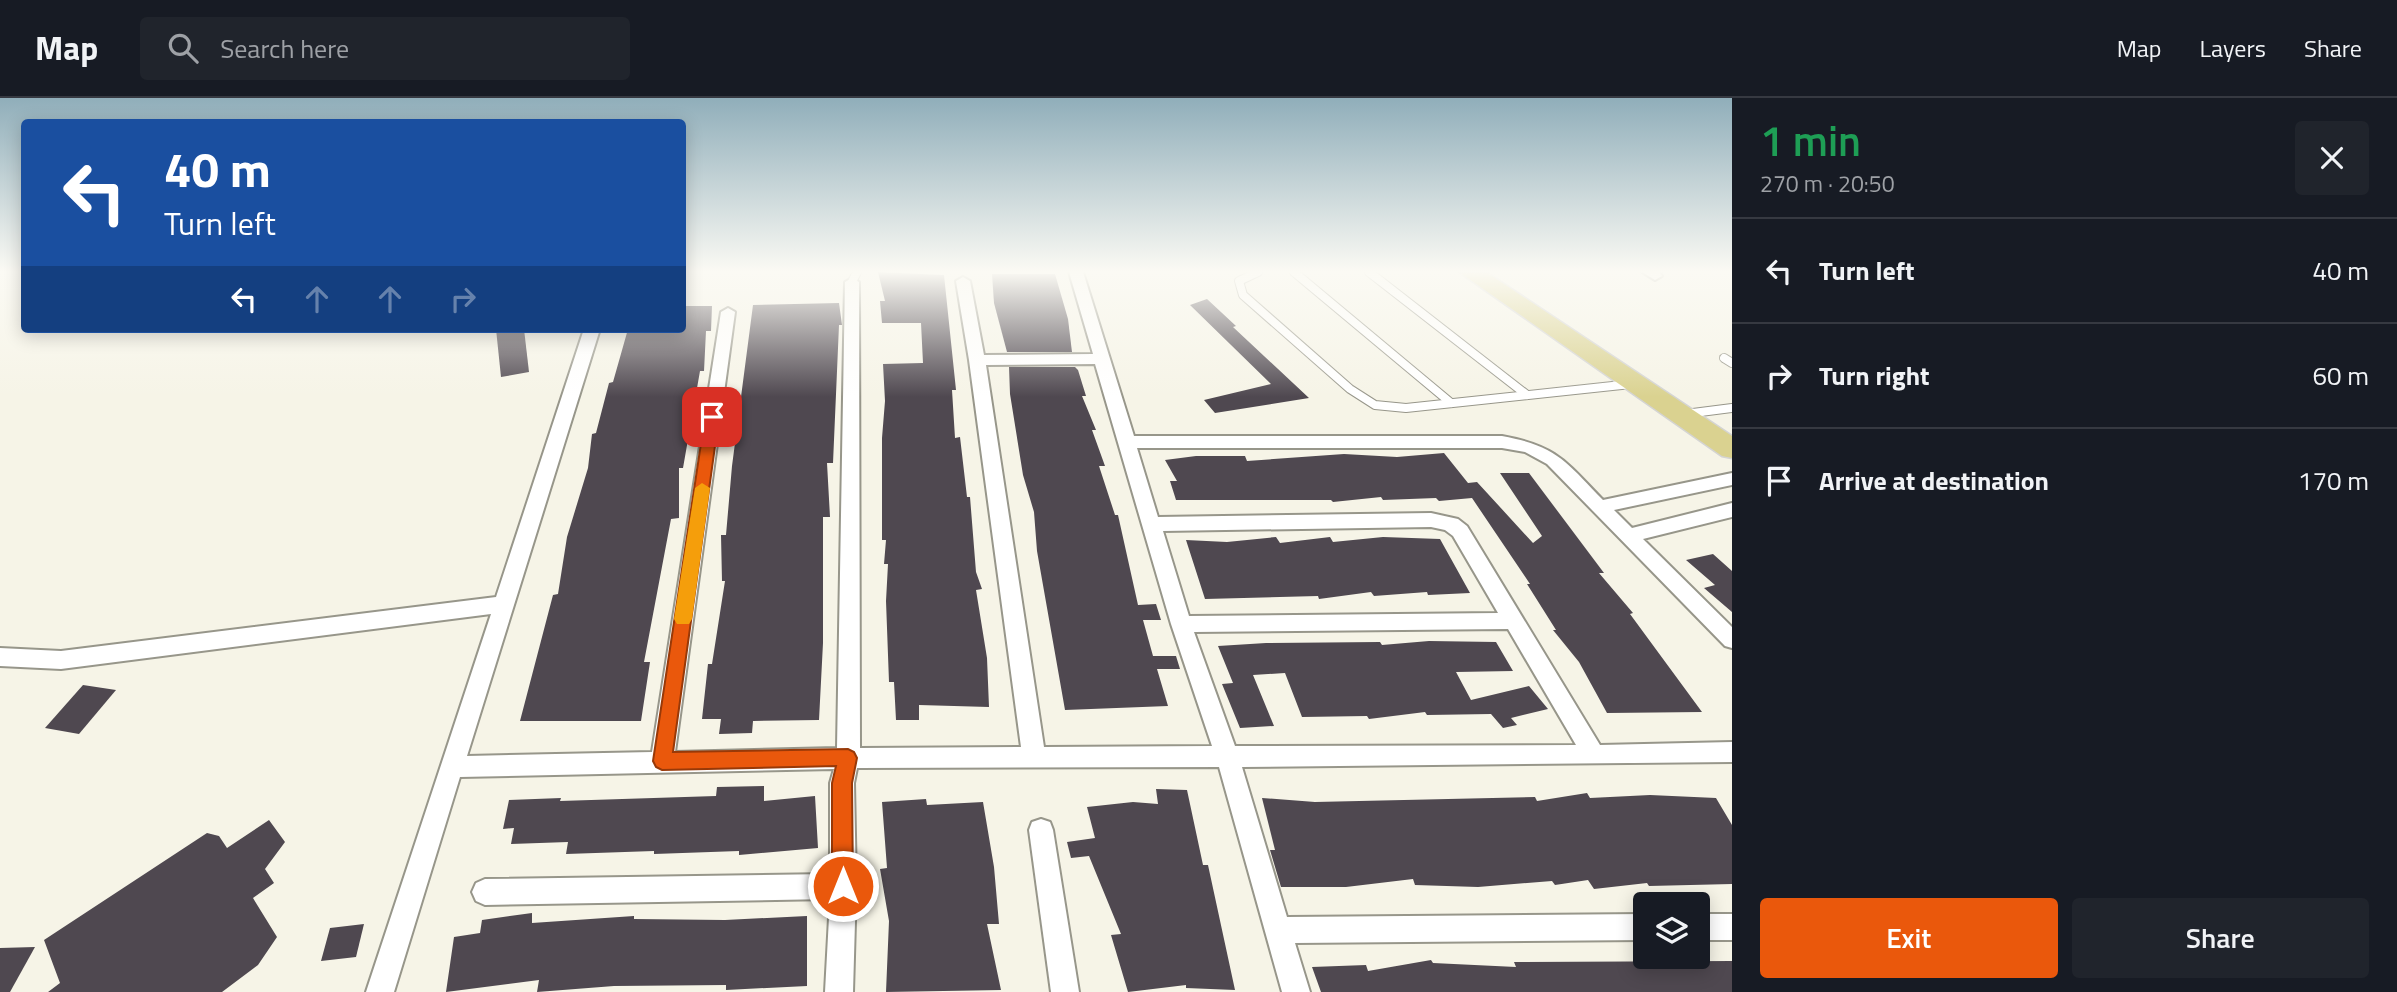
<!DOCTYPE html>
<html lang="en">
<head>
<meta charset="utf-8">
<style>
	:root { --surface:#171b24; --page:#20242c; --text:#f1f3f6; --muted:#9ea1a6; --line:#363941; --accent:#ea580c }
	body { margin:0; font-family:"Titillium Web",sans-serif; background:var(--page); color:var(--text); height:100vh; display:flex; flex-direction:column; font-size:26px; white-space:nowrap }
	* { box-sizing:border-box; margin:0 }
	p { font-size:23px; color:var(--muted) }
	.icon { flex:none; width:38px; height:38px; fill:none; stroke:currentColor; stroke-width:2; stroke-linecap:round; stroke-linejoin:round }
	.map { position:relative; flex:1; overflow:hidden }
	.drawer { display:flex; flex-direction:column; background:var(--surface); width:665px }
	.drawer>* { flex:none }
	.banner { position:absolute; left:21px; top:21px; width:665px; height:214px; border-radius:7px; box-shadow:0 4px 18px #0003; background:#1a4fa0; color:#fff; overflow:hidden }
	.buttons { position:absolute; left:1633px; top:794px; display:grid; gap:14px }
	.buttons a { display:grid; place-items:center; width:77px; height:77px; border-radius:7px; background:var(--surface); box-shadow:0 4px 18px #0003; font-size:35px }
	.pin { position:absolute; display:grid; place-items:center; width:60px; height:60px; color:#fff; margin:-30px; border-radius:14px; box-shadow:0 4px 10px #0006 }
	.me { position:absolute; width:77px; margin:-38px; rotate:0deg; stroke-linejoin:round; filter:drop-shadow(0 0 5px #0008) }
	.turn { display:flex; align-items:center; gap:24px; height:147px; padding:0 28px; font-size:32px }
	.turn .icon { width:91px; height:91px; stroke-width:2.5 }
	.turn b { display:block; font-size:49px; line-height:60px }
	.lanes { display:flex; align-items:center; height:66px; padding:0 28px; background:#0003; justify-content:center; gap:35px; direction:ltr }
	.lanes .off { opacity:.35 }
	.round { display:grid; place-items:center; flex:none; width:74px; height:74px; border-radius:7px; background:var(--page) }
	.summary { display:flex; align-items:center; justify-content:space-between; height:119px; padding:0 28px }
	h1 { font-size:42px; font-weight:600; line-height:52px; color:#1e9e55 }
	.action { display:flex; gap:14px; margin-top:auto; padding:14px 28px }
	.action a { flex:1; height:80px; border-radius:7px; background:var(--accent); color:#fff; font-size:28px; font-weight:600; line-height:80px; text-align:center }
	.action a+a { background:var(--page); color:var(--text) }
	ul { padding:0; list-style:none }
	li { display:flex; align-items:center; gap:21px; height:105px; padding:0 28px; border-top:2px solid var(--line) }
	li div { flex:1 }
	li b { display:block; font-size:26px }
	li em { font-style:normal }
	header { display:flex; align-items:center; gap:42px; box-sizing:border-box; height:98px; padding:0 35px; background:var(--surface); border-bottom:2px solid var(--line) }
	header strong { font-size:33px }
	nav { display:flex; gap:38px; margin-inline-start:auto; font-size:24px }
	.search { width:490px; height:63px; background:var(--page); display:flex; align-items:center; gap:18px; box-sizing:border-box; padding:0 24px; border-radius:7px; color:var(--muted); font-size:26px }
	main { display:flex; flex:1; min-height:0 }
	.map>svg:first-child { display:block }
	.building { fill:#4f4850 }
	.lines { fill:none; stroke-linecap:round; stroke-linejoin:round }
	.service-casing { stroke:#97968a; stroke-width:10 }
	.minor-casing { stroke:#97968a; stroke-width:4 }
	.primary-casing { stroke:#d4d4d3; stroke-width:3 }
	.service { stroke:#fff; stroke-width:8 }
	.minor { fill:#fff; fill-rule:evenodd }
	.primary { fill:#dad290; fill-rule:evenodd }
	.route { fill:#ea580c; stroke:#983908; stroke-width:2 }
	.slow { fill:#f59e0b }
</style>
</head>
<body>
<header>
<strong>Map</strong>
<div class="search"><svg class="icon" aria-label="search" viewBox="0 0 24 24"><circle cx="10" cy="10" r="6"/><path d="M15 15l6 6"/></svg>Search here</div>
<nav><a>Map</a><a>Layers</a><a>Share</a></nav>
</header>
<main>
<div class="map">
<svg width="1732" height="894" viewBox="0 0 1732 894">
	<rect width="100%" height="100%" fill="#f6f4e7"/>
	<!-- building -->
	<g class="building">
		<path d="M878 174 944 177 956 292H952L955 340 960 339 967 399H970L976 474 982 491 976 492 987 560 989 609 919 607V622H896L894 584H889L886 503 888 466H884L886 442H882V340L885 303 883 266 923 265 921 225H882L880 203H885Z"/>
		<path d="M992 176H1055L1068 221 1072 254H1007L994 205Z"/>
		<path d="M1207 201 1236 228 1233 229 1309 300 1215 315 1204 302 1271 286 1190 207Z"/>
		<path d="M839 205 842 227H839L833 365H827L830 419H823V545L819 622 753 623 752 635 719 636 721 621H702L708 566H712L725 483H722L721 437H726L732 368 753 207Z"/>
		<path d="M682 208H712L711 233H706L704 273H700L683 370H679V420L671 421 644 564H650L641 623H520L553 497 558 496 567 439 588 370 592 336 596 335 609 285 613 284 628 231H682Z"/>
		<path d="M496 231H524L529 274 501 279Z"/>
		<path d="M1009 269H1075L1078 272 1086 298H1082L1096 332H1092L1105 368H1099L1115 417H1118L1138 507 1156 506 1161 522H1143L1153 558H1176L1180 571H1157L1168 608 1065 612 1037 453 1034 414 1023 377 1010 296Z"/>
		<path d="M1444 355 1468 385 1477 384 1533 445 1542 438 1500 375H1529L1604 475H1599L1633 515 1630 516 1702 614 1607 615 1579 564 1553 532H1556L1527 486H1530L1472 400 1439 403 1436 400 1383 402 1381 399 1333 404 1331 402H1176L1170 383H1177L1165 362 1196 358H1245L1247 363 1344 356 1397 359Z"/>
		<path d="M1276 439 1280 445 1330 439 1333 444 1383 439 1440 441 1470 495 1428 497 1427 494 1374 498 1371 494 1319 501 1318 498 1205 501 1186 442 1227 444Z"/>
		<path d="M1713 456 1732 473V514L1704 490 1715 487 1686 462Z"/>
		<path d="M1429 543 1496 544 1513 573 1456 574 1471 602 1529 588 1548 611 1511 620 1517 627 1503 630 1491 616 1427 617 1425 614 1369 621 1367 618 1302 619 1285 575 1253 577 1274 628 1240 630 1222 586 1233 585 1218 548 1266 545 1380 544 1382 547Z"/>
		<path d="M83 587 116 592 79 636 45 630Z"/>
		<path d="M764 688V703L815 698 818 750 739 757V753L654 756V753L566 756 568 744 511 746 514 730 503 731 509 702 561 700 560 703 716 698 717 689Z"/>
		<path d="M1156 691 1187 692 1203 767H1208L1235 892 1186 890V887L1128 894 1111 837 1121 836 1089 758 1071 760 1067 744 1095 740 1087 709 1133 704 1158 706Z"/>
		<path d="M1587 695 1590 700 1650 697 1716 700 1732 727V786L1649 788 1647 785 1594 791 1588 782 1555 787 1552 783 1478 789 1415 787 1413 781 1346 789H1281L1270 752H1275L1262 700 1315 704 1535 699 1537 703Z"/>
		<path d="M926 701 927 707 983 704 994 769 999 826H987L1001 892 886 894 889 823 880 771 887 770 882 704Z"/>
		<path d="M269 722 285 744 265 771 274 785 253 800 277 839 258 867 222 894H48L60 885 44 842 207 735 219 738 227 750Z"/>
		<path d="M532 815V825L634 818V821L725 822 807 818V888L726 892V887L614 888 537 894 539 882 446 894 454 839 480 835 482 822Z"/>
		<path d="M364 826 356 859 321 863 330 830Z"/>
		<path d="M35 849 10 894H0V850Z"/>
		<path d="M1431 862 1433 865 1516 869 1514 864 1732 863V894H1321L1312 869 1366 867 1368 873Z"/>
	</g>
	<g class="lines">
		<defs>
			<g id="service">
				<path d="M1258 174 1239 183 1243 197 1350 291 1375 307 1406 310 1631 286"/>
				<path d="M1294 174 1451 305"/>
				<path d="M1369 174 1527 297"/>
				<path d="M852 184 857 174"/>
				<path d="M1724 260 1732 265"/>
				<path d="M1685 316 1732 310"/>
			</g>
			<g id="minor">
				<path d="M1069 174H1083L1134 338H1502C1557 348 1566 364 1603 402L1732 375V387L1614 412 1632 430 1732 405V419L1643 441 1732 529V550L1725 548 1547 366 1525 354 1502 350H1137L1158 419 1431 415 1458 421 1467 428 1600 647 1732 644V664L1242 669 1287 819 1645 816V842L1295 845 1310 894H1282L1219 669 857 670 854 685 856 788 853 894H825L830 801 485 807 476 803 472 794 476 785 485 781 830 776V685L834 671 460 679 394 894H366L491 516 61 571 0 568V550L61 553 496 499 584 231H600L467 658 652 654 721 214 728 210 735 214 675 654 837 650 845 184 852 180 859 184 860 650 1021 649 969 262 956 183 963 179 970 183 984 257 1093 256ZM1095 266 1171 526 1212 648 1044 649 986 267ZM1431 429 1445 432 1453 438 1498 515 1189 518 1163 433ZM1508 531 1576 647 1235 648 1194 534Z"/>
				<path d="M1642 174H1659L1662 178 1655 182Z"/>
				<path d="M1041 721 1050 724 1053 732 1079 894H1051L1029 732 1032 724Z"/>
				<rect x="1698" y="816" width="34" height="26"/>
			</g>
			<path id="primary" d="M1459 174H1486L1732 338V360L1722 358Z"/>
		</defs>
		<!-- service casing -->
		<use href="#service" class="service-casing"/>
		<!-- minor casing -->
		<use href="#minor" class="minor-casing"/>
		<!-- primary casing -->
		<use href="#primary" class="primary-casing"/>
		<!-- service -->
		<use href="#service" class="service"/>
		<!-- minor -->
		<use href="#minor" class="minor"/>
		<!-- primary -->
		<use href="#primary" class="primary"/>
	</g>
	<!-- sky -->
	<linearGradient id="sky" x2="0" y2="1"><stop stop-color="#90aeba"/><stop offset="0.58" stop-color="#fbfaf4"/><stop offset="1" stop-color="#fbfaf4" stop-opacity="0"/></linearGradient>
	<rect width="1732" height="299" fill="url(#sky)"/>
	<!-- route -->
	<path class="route" d="M712 315 719 319 673 654 848 651 854 654 857 660 852 685 853 788 850 795 843 798 835 795 832 788V685L836 668 662 672 656 669 653 663 705 319Z"/>
	<!-- slow -->
	<path class="slow" d="M702 385 710 390 692 521 689 526H677L674 521 695 390Z"/>
</svg>
<div class="buttons">
<a><svg class="icon" aria-label="layers" viewBox="0 0 24 24"><path d="M12 4l9 5-9 5-9-5zM3 14l9 5 9-5"/></svg></a>
</div>
<div class="pin" style="left:712px;top:319px;background:#d93025"><svg class="icon" aria-label="arrive" viewBox="0 0 24 24"><path d="M6 21V4h12l-3 4 3 4H6"/></svg></div>
<svg class="me" style="left:843px;top:788px" viewBox="-20 -20 40 40"><circle r="17" fill="#ea580c" stroke="#fff" stroke-width="3"/><path d="M0-11L8 9 0 5-8 9z" fill="#fff"/></svg>
<div class="banner">
<div class="turn"><svg class="icon" aria-label="left" viewBox="0 0 24 24"><path d="M17 20v-9H6M10 6l-5 5 5 5"/></svg><div><b>40 m</b>Turn left</div></div>
<div class="lanes"><svg class="icon" aria-label="left" viewBox="0 0 24 24"><path d="M17 20v-9H6M10 6l-5 5 5 5"/></svg><svg class="icon off" aria-label="ahead" viewBox="0 0 24 24"><path d="M12 20V5M6 11l6-6 6 6"/></svg><svg class="icon off" aria-label="ahead" viewBox="0 0 24 24"><path d="M12 20V5M6 11l6-6 6 6"/></svg><svg class="icon off" aria-label="right" viewBox="0 0 24 24"><path d="M7 20v-9h11M14 6l5 5-5 5"/></svg></div>
</div>
</div>
<section class="drawer">
<div class="summary"><div><h1>1 min</h1><p>270 m · 20:50</p></div><a class="round"><svg class="icon" aria-label="close" viewBox="0 0 24 24"><path d="M6 6l12 12M18 6L6 18"/></svg></a></div>
<ul>
<li><svg class="icon" aria-label="left" viewBox="0 0 24 24"><path d="M17 20v-9H6M10 6l-5 5 5 5"/></svg><div><b>Turn left</b></div><em>40 m</em></li>
<li><svg class="icon" aria-label="right" viewBox="0 0 24 24"><path d="M7 20v-9h11M14 6l5 5-5 5"/></svg><div><b>Turn right</b></div><em>60 m</em></li>
<li><svg class="icon" aria-label="arrive" viewBox="0 0 24 24"><path d="M6 21V4h12l-3 4 3 4H6"/></svg><div><b>Arrive at destination</b></div><em>170 m</em></li>
</ul>
<div class="action"><a>Exit</a><a>Share</a></div>
</section>
</main>
</body>
</html>
